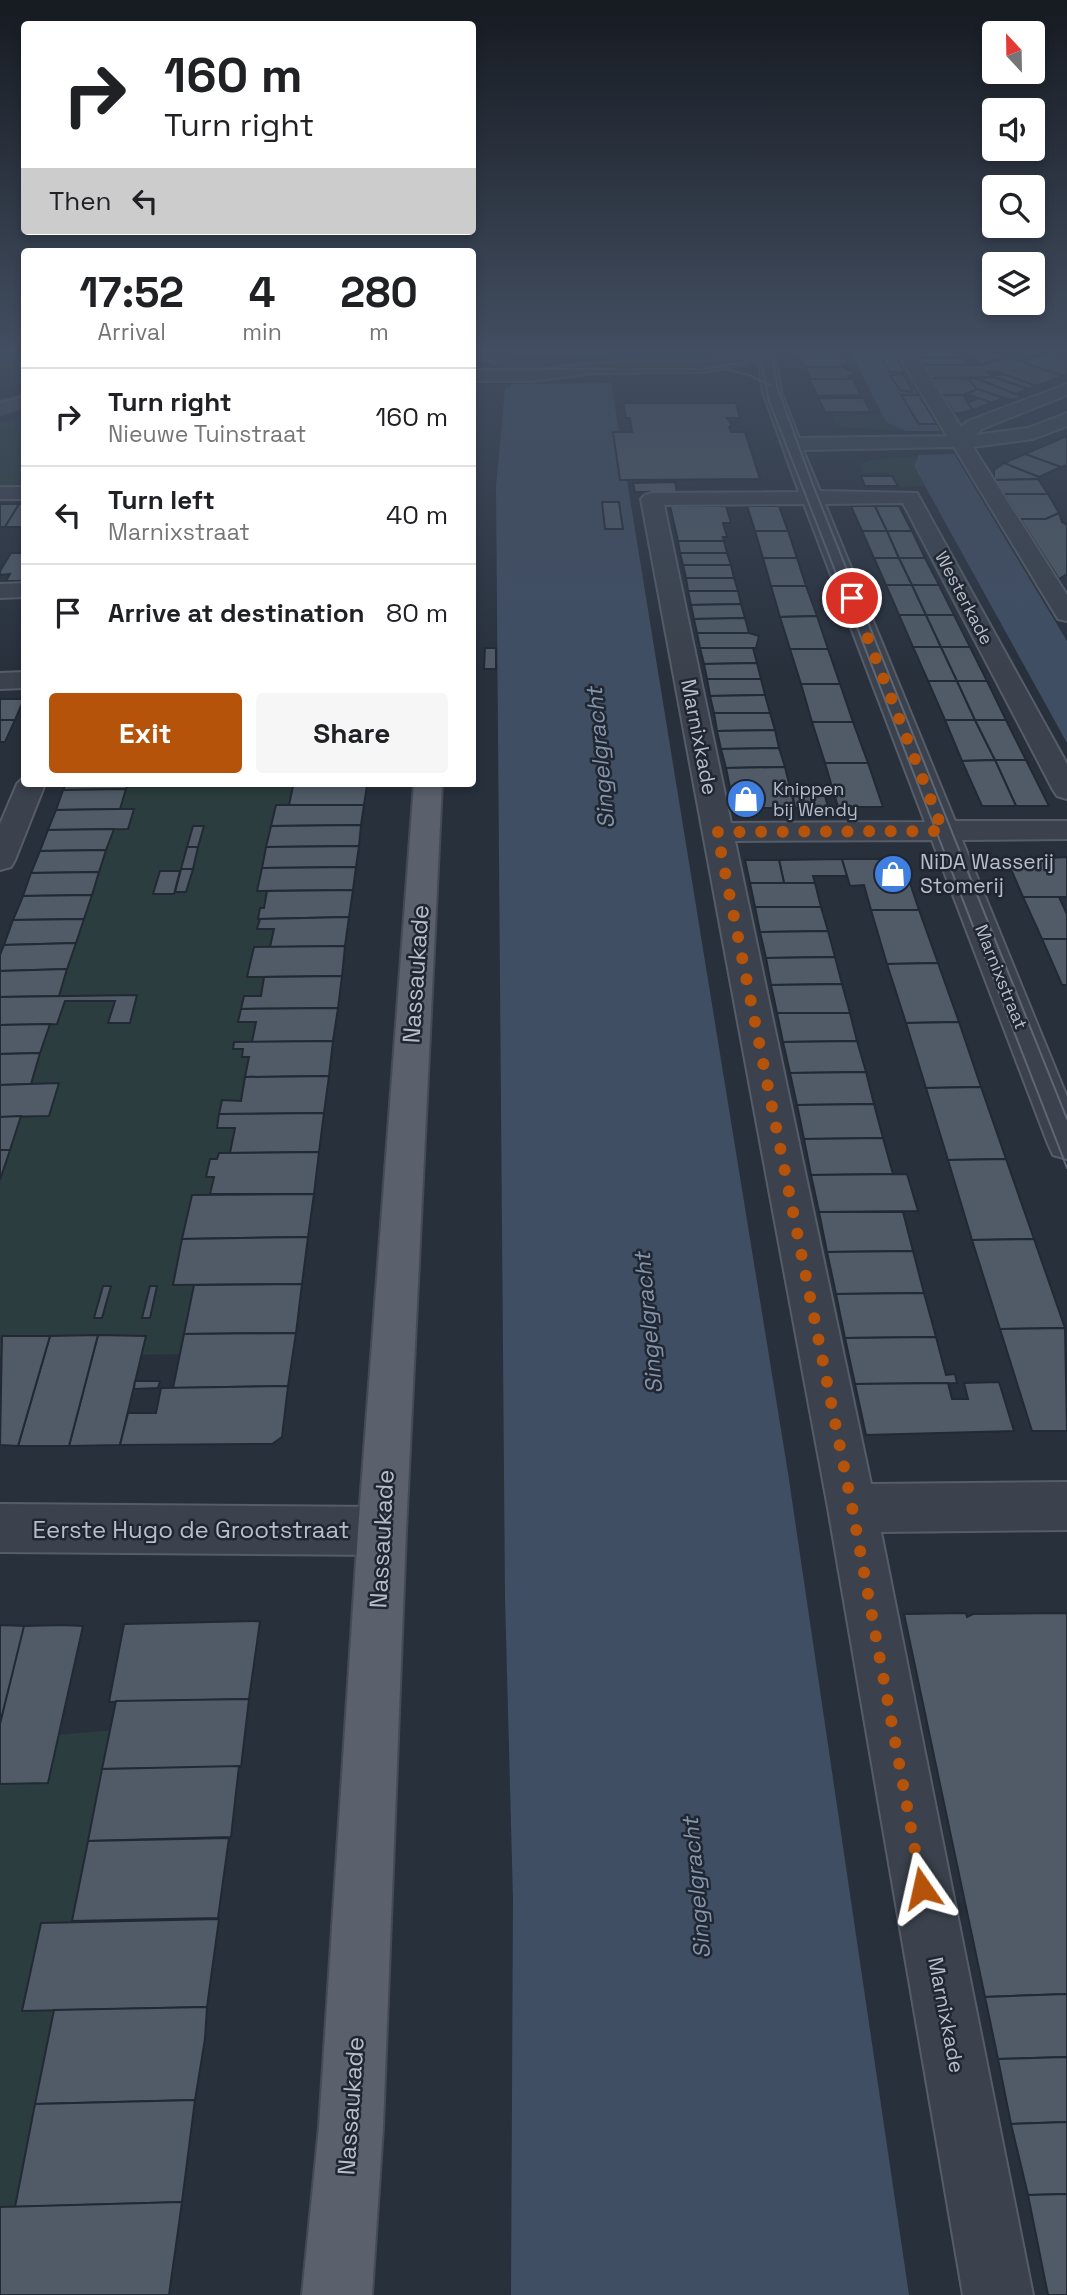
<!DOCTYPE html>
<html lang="en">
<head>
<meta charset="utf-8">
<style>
	:root { --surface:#fff; --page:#f6f6f6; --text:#202124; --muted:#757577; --line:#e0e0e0; --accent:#b45309 }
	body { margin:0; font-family:"Space Grotesk",sans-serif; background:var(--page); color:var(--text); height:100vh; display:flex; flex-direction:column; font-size:26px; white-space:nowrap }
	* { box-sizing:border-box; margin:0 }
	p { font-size:23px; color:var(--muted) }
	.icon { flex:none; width:38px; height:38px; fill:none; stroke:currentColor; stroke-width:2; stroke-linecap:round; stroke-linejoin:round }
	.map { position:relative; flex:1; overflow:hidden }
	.details { position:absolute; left:21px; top:248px; width:455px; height:539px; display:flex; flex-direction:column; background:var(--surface); border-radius:7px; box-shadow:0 4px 10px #0003 }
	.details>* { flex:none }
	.guide { position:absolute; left:21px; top:21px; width:455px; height:214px; border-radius:7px; box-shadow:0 4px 10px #0003; background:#fff; color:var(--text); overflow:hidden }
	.needle { width:46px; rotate:338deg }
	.buttons { position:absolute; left:982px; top:21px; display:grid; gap:14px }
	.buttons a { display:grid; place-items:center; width:63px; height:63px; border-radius:7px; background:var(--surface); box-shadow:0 4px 10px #0003; font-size:35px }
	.pin { position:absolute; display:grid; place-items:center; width:60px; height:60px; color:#fff; margin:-30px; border:4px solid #fff; border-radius:50%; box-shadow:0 2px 7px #0007 }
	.me { position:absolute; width:77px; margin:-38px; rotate:349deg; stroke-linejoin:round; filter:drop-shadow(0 0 5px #0008) }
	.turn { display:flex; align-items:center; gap:24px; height:147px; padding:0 28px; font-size:32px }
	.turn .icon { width:91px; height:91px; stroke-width:2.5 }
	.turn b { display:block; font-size:49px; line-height:60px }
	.then { display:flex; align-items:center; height:66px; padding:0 28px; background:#0003; gap:14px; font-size:26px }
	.eta { display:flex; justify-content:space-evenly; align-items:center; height:119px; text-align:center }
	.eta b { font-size:42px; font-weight:600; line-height:49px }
	.action { display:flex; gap:14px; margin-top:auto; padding:14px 28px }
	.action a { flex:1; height:80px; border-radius:7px; background:var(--accent); color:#fff; font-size:28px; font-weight:600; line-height:80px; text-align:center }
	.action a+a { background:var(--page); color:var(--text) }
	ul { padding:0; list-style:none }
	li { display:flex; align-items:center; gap:21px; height:98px; padding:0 28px; border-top:2px solid var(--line) }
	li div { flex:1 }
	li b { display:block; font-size:26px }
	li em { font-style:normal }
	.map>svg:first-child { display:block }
	.green { fill:#2b3d3e }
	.water { fill:#404e63 }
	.pier { fill:#28303c }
	.building { fill:#505b67; stroke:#222934; stroke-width:2 }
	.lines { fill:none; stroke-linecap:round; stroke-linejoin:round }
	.street-casing { stroke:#565d68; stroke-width:4 }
	.secondary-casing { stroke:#444b56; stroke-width:4 }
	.primary-casing { stroke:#444b56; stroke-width:4 }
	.street { fill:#3b424d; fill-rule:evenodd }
	.secondary { fill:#4a525f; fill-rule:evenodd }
	.primary { fill:#5a616c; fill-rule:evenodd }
	.tram { stroke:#5e6773; stroke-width:2 }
	.route { stroke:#b45309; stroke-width:12; stroke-dasharray:0 21.6 }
	.labels { text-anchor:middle; stroke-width:5; stroke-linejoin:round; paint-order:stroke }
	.far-street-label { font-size:18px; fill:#b7bec8; stroke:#202732 }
	.far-poi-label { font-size:18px; fill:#b7bec8; stroke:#202732; text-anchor:start }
	.street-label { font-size:21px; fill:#b7bec8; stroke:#202732 }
	.poi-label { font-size:21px; fill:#b7bec8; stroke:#202732; text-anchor:start }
	.water-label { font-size:23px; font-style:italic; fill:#8394ab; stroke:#202732 }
	.near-street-label { font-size:24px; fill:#b7bec8; stroke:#202732 }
</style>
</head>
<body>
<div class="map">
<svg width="1067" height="2295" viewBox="0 0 1067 2295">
	<rect width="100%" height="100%" fill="#28303c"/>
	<!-- green -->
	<g class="green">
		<path d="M0 351H24V381L0 388Z"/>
		<path d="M882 414 887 422 909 430 847 428 835 424 832 416Z"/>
		<path d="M24 415V485H0V423Z"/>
		<path d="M918 456 914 466 925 486 896 487 888 472 863 473 860 466 869 460Z"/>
		<path d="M110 784H304L204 1354 0 1356V1086Z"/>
		<path d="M126 1729 27 2295H0V1740Z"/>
	</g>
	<!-- water -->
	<g class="water">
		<path d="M513 351H606L788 1473 909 2295H511L513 1899 505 1597 496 487 505 389 514 383Z"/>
		<path d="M850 351H892L1067 641V743L914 466 919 454 906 431 886 422Z"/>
	</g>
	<!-- pier -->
	<g class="pier">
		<path d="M514 353H606L611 383 514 384Z"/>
		<path d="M905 431H941L955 454 918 455Z"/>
	</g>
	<!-- building -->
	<g class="building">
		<path d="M796 351H838L840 355H798Z"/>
		<path d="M971 351H990L1007 357 980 365Z"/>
		<path d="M915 352H958L963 358H919Z"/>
		<path d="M1045 353 1067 361V374L1063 376 1021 362Z"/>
		<path d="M798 355H838L839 358H846L849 364H842L844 367H805Z"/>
		<path d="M879 355H895L905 372H890Z"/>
		<path d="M1007 357 1063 376 1037 386 995 371 987 372 993 377 931 378 923 365H984Z"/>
		<path d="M919 358H963L968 365H923Z"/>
		<path d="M805 367H844L846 370H852L855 376H848L850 379H811Z"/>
		<path d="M903 374 912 388 911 392 900 390 890 375Z"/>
		<path d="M990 375H1006L1037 386 1028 389Z"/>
		<path d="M993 377 1028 389 1015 394 975 378Z"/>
		<path d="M931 378 969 379 978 390 963 395H941Z"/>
		<path d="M975 378 1015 394 1023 396 1014 400 1004 398 977 389 969 379Z"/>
		<path d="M809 379H853L861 395 817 396Z"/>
		<path d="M977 389 1004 398 991 403 966 394Z"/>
		<path d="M901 395H919L937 424H919Z"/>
		<path d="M942 395H963L973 410 955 414Z"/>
		<path d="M818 398H863L871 412H825Z"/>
		<path d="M979 398 991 403 973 410 968 403Z"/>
		<path d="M623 403H736L740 418H727L732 425 729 427 731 432H745L760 479 620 480 613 432H632L630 418H626Z"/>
		<path d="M1067 436V465L1061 467 1025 454Z"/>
		<path d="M1025 454 1061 467 1039 477 1004 463Z"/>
		<path d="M1004 463 1039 477 1038 479 994 480V470Z"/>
		<path d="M861 476H892L898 486H865Z"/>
		<path d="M1038 479 1048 494H1004L994 480Z"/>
		<path d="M675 482 677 492H635L633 483Z"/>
		<path d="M1004 494H1048L1059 513 1046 519H1020Z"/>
		<path d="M602 502H619L623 529H605Z"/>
		<path d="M0 504H20L5 527H0Z"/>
		<path d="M19 504H24V527H5Z"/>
		<path d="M670 506H726L731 523H723L727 537H723L724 541H678Z"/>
		<path d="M747 506H779L788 531H755Z"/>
		<path d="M851 506H875L887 531H862Z"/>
		<path d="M875 506H899L912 531H887Z"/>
		<path d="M1059 513 1062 522 1067 525V574L1059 579 1020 519H1046Z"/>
		<path d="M755 531H788L797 558H763Z"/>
		<path d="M862 531H887L899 558H874Z"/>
		<path d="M887 531H912L925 558H899Z"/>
		<path d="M678 541H724L727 553H680Z"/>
		<path d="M24 549V581H6L10 574 0 575V571L11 553H22Z"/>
		<path d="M680 553H727L731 565H683Z"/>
		<path d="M763 558H797L806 586H771Z"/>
		<path d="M874 558H899L912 585H886Z"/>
		<path d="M899 558H925L939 585H912Z"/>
		<path d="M683 565H731L734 578H686Z"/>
		<path d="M686 578H734L738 591H688Z"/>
		<path d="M886 585H912L926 615H899Z"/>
		<path d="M912 585H939L954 615H926Z"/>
		<path d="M771 586H806L817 616 780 617Z"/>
		<path d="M688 591H738L741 604 691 605Z"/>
		<path d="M741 604 745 618 694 619 691 605Z"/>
		<path d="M899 615H926L941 647H913Z"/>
		<path d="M926 615H954L970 647H941Z"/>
		<path d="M817 616 828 649H790L780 617Z"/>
		<path d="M745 618 749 633H697L694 619Z"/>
		<path d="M697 633H749L759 636 756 648H700Z"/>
		<path d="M913 647H941L957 681H928Z"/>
		<path d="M941 647H970L987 681H957Z"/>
		<path d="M485 648H496V669H484Z"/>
		<path d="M700 648H753L757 663 704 664Z"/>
		<path d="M790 649H828L840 684H801Z"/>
		<path d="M757 663 761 679H707L704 664Z"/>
		<path d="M707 679H761L765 695 710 696Z"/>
		<path d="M928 681H957L975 720H945Z"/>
		<path d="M957 681H987L1006 720H975Z"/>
		<path d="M801 684H840L853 722H812Z"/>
		<path d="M765 695 770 713H714L710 696Z"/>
		<path d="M0 699H24L15 720H0Z"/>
		<path d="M714 713H770L775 730 717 731Z"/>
		<path d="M0 720H15L5 742H0Z"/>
		<path d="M945 720H975L995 760 962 761Z"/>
		<path d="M975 720H1006L1026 760H995Z"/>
		<path d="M812 722H853L868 763H825Z"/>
		<path d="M775 730 779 748 721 749 717 731Z"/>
		<path d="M779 748 785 767 726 768 721 749Z"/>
		<path d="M995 760H1026L1049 806H1016Z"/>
		<path d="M995 760 1016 806H982L962 761Z"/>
		<path d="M825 763H868L883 807H838Z"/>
		<path d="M785 767 795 808H734L726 768Z"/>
		<path d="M66 784H128L126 789 63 790Z"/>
		<path d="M367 785 364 805H289L293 786Z"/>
		<path d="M126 789 120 809 56 810 63 790Z"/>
		<path d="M793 796H825L828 807 795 808Z"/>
		<path d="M276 805H364L361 825 271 826Z"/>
		<path d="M120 809H134L128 829 48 830 56 810Z"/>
		<path d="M361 825 359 846 266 847 271 826Z"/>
		<path d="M193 826H204L198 847H187Z"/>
		<path d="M114 829 106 850 40 851 48 830Z"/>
		<path d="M359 846 356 867 262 868 266 847Z"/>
		<path d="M187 847H198L193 869H181Z"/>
		<path d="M106 850 99 872 31 873 40 851Z"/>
		<path d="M1067 857V897H1023L1007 860Z"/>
		<path d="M842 859 847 876H813L815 883H784L779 860Z"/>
		<path d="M842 859H902L919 910H871L864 885 850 886Z"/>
		<path d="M745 860H779L784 883H750Z"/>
		<path d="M356 867 353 890 257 891 262 868Z"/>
		<path d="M181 869H193L186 892H175Z"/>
		<path d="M160 871H180L174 894H153Z"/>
		<path d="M99 872 92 895 23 896 31 873Z"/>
		<path d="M750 883H815L821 907H755Z"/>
		<path d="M353 890 349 917 258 919 260 908H264L267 891Z"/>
		<path d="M92 895 84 919 13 920 23 896Z"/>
		<path d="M1023 897H1059L1067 914V939H1042Z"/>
		<path d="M755 907H821L828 931 760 932Z"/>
		<path d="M871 910H919L938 963 887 964Z"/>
		<path d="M349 917 345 946 270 947 274 929H257L260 919Z"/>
		<path d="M84 919 76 943 4 945 13 920Z"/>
		<path d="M828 931 835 957 766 958 760 932Z"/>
		<path d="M1042 939H1067V985H1062Z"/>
		<path d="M76 943 67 969 0 971V955L4 945Z"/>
		<path d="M345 946 342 976 247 977 254 947Z"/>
		<path d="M835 957 842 984 771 985 766 958Z"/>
		<path d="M938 963 959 1022 906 1023 887 964Z"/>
		<path d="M67 969 59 996 0 997V971Z"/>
		<path d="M342 976 338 1008 241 1009 244 996H261L264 977Z"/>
		<path d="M842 984 850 1013H777L771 985Z"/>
		<path d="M137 995 130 1023H108L115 1001H65L57 1024 0 1025V997Z"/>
		<path d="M338 1008 333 1041 252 1042 256 1022H238L241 1009Z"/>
		<path d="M777 1013H850L857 1041 783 1042Z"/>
		<path d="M959 1022 981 1087 926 1088 906 1023Z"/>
		<path d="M50 1024 40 1053 0 1054V1025Z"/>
		<path d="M333 1041 329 1076 245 1077 249 1057H242L243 1049H233L234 1042Z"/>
		<path d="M857 1041 866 1072 790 1073 783 1042Z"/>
		<path d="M40 1053 31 1084 0 1085V1054Z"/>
		<path d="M866 1072 874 1104 797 1105 790 1073Z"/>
		<path d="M329 1076 324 1113 219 1114 222 1100 241 1101 245 1077Z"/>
		<path d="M59 1083 49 1116 0 1117V1085Z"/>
		<path d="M981 1087 1006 1159 948 1160 926 1088Z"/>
		<path d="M874 1104 883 1138 804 1139 797 1105Z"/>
		<path d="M324 1113 319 1152 230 1153 235 1128H217L219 1114Z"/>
		<path d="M21 1116 10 1150H0V1117Z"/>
		<path d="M883 1138 893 1174 811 1175 804 1139Z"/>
		<path d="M0 1150H10L0 1180Z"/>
		<path d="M319 1152 314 1194H210L214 1177H206L210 1159H217L219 1153Z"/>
		<path d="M1006 1159 1034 1239 972 1240 948 1160Z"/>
		<path d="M907 1174 918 1211 819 1212 811 1175Z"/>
		<path d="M314 1194 308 1237 182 1239 192 1195Z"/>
		<path d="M819 1212H903L913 1251 827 1252Z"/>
		<path d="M308 1237 302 1284 173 1285 182 1239Z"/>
		<path d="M1034 1239 1065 1328 1000 1329 972 1240Z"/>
		<path d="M913 1251 924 1293 836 1294 827 1252Z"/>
		<path d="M302 1284 296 1333 184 1334 194 1285Z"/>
		<path d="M103 1286H111L102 1318H94Z"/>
		<path d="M150 1286H157L150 1318H142Z"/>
		<path d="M924 1293 936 1337 845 1338 836 1294Z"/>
		<path d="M1065 1328 1067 1431H1032L1000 1329Z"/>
		<path d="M296 1333 288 1386 173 1388 184 1334Z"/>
		<path d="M98 1335 146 1336 120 1445 69 1446Z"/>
		<path d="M98 1335 69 1446H18L50 1336Z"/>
		<path d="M2 1336H50L18 1446 0 1445Z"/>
		<path d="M936 1337 946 1375 955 1374 957 1383 855 1384 845 1338Z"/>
		<path d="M135 1381H160L158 1388 134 1389Z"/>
		<path d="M999 1382 1014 1431 866 1435 855 1384 948 1383 952 1399H968L964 1383Z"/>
		<path d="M288 1386 282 1437 272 1444 120 1445 128 1413H156L161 1388Z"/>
		<path d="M966 1613 967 1617 973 1614 1067 1613V1994L985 1997 904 1614Z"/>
		<path d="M260 1621 249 1699 109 1702 124 1624Z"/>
		<path d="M0 1625 25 1626 0 1724Z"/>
		<path d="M63 1625 83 1626 48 1783 0 1784V1724L24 1626Z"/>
		<path d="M249 1699 241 1767 102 1769 116 1701Z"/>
		<path d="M239 1766 231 1837 88 1841 102 1769Z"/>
		<path d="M229 1838 218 1918 72 1921 88 1841Z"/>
		<path d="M219 1919 207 2007 22 2011 41 1923Z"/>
		<path d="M1067 1994V2057L998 2059 985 1997Z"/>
		<path d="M207 2007 205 2039 195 2100 35 2104 54 2010Z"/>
		<path d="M1067 2057V2122L1011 2124 998 2059Z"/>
		<path d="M195 2100 182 2202 15 2207 35 2104Z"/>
		<path d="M1067 2122V2194L1028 2195 1011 2124Z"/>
		<path d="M1067 2194V2295H1048L1028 2195Z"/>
		<path d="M182 2202 169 2295H0V2207Z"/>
	</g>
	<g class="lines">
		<defs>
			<g id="street">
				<path d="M746 351H774L781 392 799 438 947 436 896 351H913L961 427 968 421 1067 384V395L982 429 975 435 1028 428 1067 413V426L1033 439 973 447 1067 595V621L1058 619 1055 614 954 447 803 450 820 491 917 493 1067 764V799L1057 796 1053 790 903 503 825 504 955 821H1067V839L962 840 1067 1097V1159L1053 1155 1048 1144 932 840 735 841 871 1484 1067 1482V1530L881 1532 1033 2295H963L828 1508 641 499 645 495 652 493 799 492 763 392 758 358 744 365 704 372 594 373 533 381H472V371H533L594 363 704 362 734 357ZM804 504 925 822 731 823 664 505Z"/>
				<rect x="0" y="487" width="24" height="12"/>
				<path d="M24 583V597L0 598V584Z"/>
				<path d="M24 672V688L0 689V673Z"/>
				<path d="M24 777V784H45L15 860 11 867 0 870V824L17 784Z"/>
				<path d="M0 1504 382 1507 399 1514 406 1531 399 1548 382 1555 0 1552Z"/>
			</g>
			<path id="secondary" d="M24 395V407L0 414V402Z"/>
			<path id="primary" d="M414 784H442L406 1531 383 2127 372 2295H302L319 2127 358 1531Z"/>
		</defs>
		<!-- street casing -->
		<use href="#street" class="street-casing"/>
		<!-- secondary casing -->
		<use href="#secondary" class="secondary-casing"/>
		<!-- primary casing -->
		<use href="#primary" class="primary-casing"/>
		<!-- street -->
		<use href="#street" class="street"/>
		<!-- secondary -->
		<use href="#secondary" class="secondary"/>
		<!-- primary -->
		<use href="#primary" class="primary"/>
		<!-- tram -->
		<g class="tram">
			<path d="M759 351 769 401 1067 1168"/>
			<path d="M772 351 777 386 813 485 1067 1119"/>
			<path d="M472 357 497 363"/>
			<path d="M472 369H701L742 363 766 351"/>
			<path d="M724 369 749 375 770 385"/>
			<path d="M0 402 24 396"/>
		</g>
	</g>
	<!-- sky -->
	<linearGradient id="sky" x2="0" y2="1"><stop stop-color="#161a21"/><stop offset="0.52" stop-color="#424e61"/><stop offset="1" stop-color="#424e61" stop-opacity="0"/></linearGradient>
	<rect width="1067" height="672" fill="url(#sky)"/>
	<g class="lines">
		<!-- route -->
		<path class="route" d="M852 598 943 831 717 832 852 1507 922 1888"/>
	</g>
	<!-- icons -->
	<defs>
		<symbol id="shop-disc" viewBox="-11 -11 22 22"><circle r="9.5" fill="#3f7fe0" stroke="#202732"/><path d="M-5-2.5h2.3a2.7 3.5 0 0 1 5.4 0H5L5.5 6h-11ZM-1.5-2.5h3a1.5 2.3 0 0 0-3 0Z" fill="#fff"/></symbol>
	</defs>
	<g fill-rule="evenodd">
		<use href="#shop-disc" x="724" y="777" width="44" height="44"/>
		<use href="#shop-disc" x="871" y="852" width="44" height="44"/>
	</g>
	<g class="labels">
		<!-- far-street labels -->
		<g class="far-street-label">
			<text transform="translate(964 598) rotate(62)" y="6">Westerkade</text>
			<text transform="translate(1001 977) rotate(68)" y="6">Marnixstraat</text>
		</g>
		<!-- far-poi labels -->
		<g class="far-poi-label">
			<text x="773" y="795">Knippen<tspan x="773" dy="21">bij Wendy</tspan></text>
		</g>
		<!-- street labels -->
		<g class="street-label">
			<text transform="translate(699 737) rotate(79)" y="7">Marnixkade</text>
			<text transform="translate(946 2015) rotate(79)" y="7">Marnixkade</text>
		</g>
		<!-- poi labels -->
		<g class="poi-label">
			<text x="920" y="869">NiDA Wasserij<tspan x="920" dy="24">Stomerij</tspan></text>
		</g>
		<!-- water labels -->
		<g class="water-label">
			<text transform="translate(600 758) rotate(-95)" y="8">Singelgracht</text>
			<text transform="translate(648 1323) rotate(-95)" y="8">Singelgracht</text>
			<text transform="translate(696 1888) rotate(-95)" y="8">Singelgracht</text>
		</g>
		<!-- near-street labels -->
		<g class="near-street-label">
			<text transform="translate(416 974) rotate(-86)" y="8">Nassaukade</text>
			<text x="191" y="1538">Eerste Hugo de Grootstraat</text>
			<text transform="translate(382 1539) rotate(-87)" y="8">Nassaukade</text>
			<text transform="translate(351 2106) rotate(-86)" y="8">Nassaukade</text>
		</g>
	</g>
</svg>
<div class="buttons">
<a><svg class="needle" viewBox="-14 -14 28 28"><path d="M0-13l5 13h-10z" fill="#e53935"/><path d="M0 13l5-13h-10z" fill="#757577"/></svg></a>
<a><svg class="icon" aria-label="sound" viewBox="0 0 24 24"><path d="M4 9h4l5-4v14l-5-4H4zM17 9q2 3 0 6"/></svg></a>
<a><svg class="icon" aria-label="search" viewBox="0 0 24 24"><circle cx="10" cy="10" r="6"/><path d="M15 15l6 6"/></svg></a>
<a><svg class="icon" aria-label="layers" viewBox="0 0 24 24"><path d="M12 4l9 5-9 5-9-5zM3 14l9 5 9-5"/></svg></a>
</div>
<div class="pin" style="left:852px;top:598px;background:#d93025"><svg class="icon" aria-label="arrive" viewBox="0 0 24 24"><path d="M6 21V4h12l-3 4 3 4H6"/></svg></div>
<svg class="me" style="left:922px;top:1888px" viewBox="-20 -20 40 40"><path d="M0-17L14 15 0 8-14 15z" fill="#b45309" stroke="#fff" stroke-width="4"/></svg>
<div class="guide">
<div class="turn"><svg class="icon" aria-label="right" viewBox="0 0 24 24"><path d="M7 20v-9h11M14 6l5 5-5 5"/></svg><div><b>160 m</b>Turn right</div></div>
<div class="then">Then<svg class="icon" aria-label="left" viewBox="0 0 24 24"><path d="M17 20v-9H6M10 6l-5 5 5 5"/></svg></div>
</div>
<section class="details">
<div class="eta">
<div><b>17:52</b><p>Arrival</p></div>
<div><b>4</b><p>min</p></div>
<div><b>280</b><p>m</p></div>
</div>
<ul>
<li><svg class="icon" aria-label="right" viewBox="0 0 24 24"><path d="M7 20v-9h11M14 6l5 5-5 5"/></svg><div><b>Turn right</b><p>Nieuwe Tuinstraat</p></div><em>160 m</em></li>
<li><svg class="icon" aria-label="left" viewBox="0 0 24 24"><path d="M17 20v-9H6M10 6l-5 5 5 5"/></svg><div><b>Turn left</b><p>Marnixstraat</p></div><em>40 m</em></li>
<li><svg class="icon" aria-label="arrive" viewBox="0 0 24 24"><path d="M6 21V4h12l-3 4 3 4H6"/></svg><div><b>Arrive at destination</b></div><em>80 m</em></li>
</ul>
<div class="action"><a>Exit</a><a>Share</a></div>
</section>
</div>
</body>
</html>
